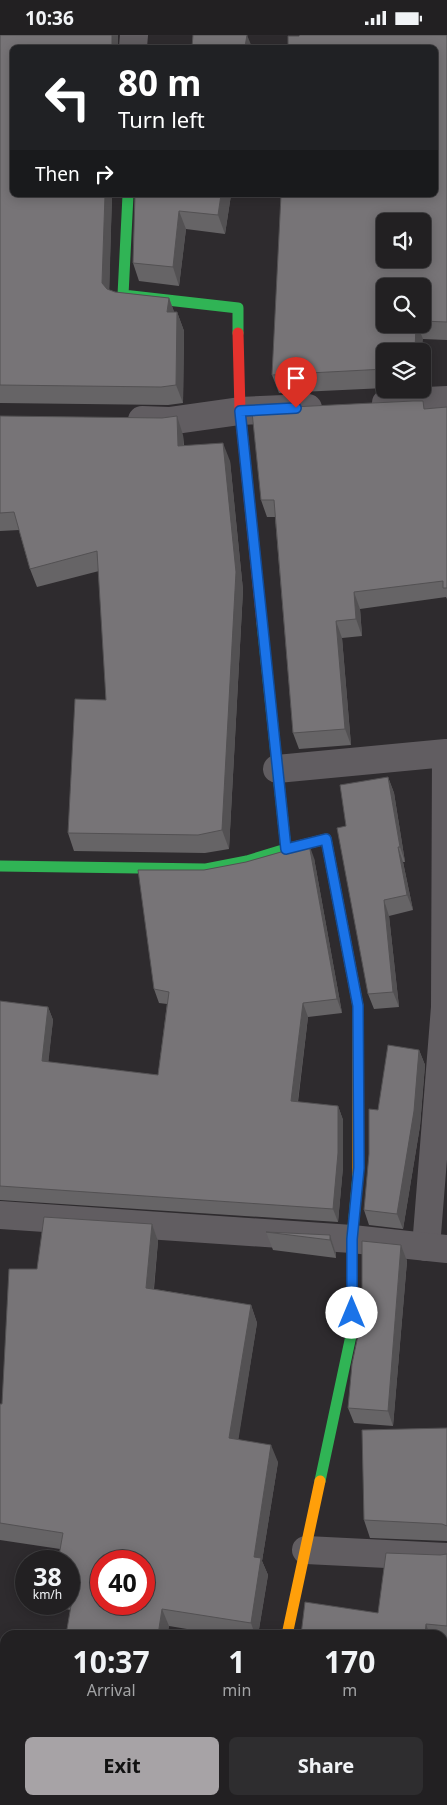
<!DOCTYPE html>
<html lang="en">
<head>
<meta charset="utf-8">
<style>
	:root { --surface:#222022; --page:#2e2d2f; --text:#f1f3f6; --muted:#a2a3a5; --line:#3f3e40; --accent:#a7a3a6 }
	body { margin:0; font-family:"Noto Sans",sans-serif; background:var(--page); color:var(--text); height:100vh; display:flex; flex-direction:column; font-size:19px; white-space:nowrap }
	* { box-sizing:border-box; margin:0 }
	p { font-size:16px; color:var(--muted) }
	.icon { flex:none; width:28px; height:28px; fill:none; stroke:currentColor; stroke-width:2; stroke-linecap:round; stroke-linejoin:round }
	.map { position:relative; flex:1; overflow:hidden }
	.side { position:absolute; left:0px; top:1595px; width:448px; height:175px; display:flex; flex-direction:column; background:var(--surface); border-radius:15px 15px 0 0; box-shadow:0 2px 12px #0003,0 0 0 1px var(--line) }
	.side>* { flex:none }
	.guide { position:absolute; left:10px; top:10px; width:428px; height:152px; border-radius:8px; box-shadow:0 2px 12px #0003,0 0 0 1px var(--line); background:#202124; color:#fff; overflow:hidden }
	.controls { position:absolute; left:376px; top:178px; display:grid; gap:10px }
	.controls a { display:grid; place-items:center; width:55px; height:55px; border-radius:8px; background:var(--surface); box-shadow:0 2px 12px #0003,0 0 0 1px var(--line); font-size:25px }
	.speed { position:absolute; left:15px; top:1515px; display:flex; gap:10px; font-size:25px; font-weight:700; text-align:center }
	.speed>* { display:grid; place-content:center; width:65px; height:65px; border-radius:50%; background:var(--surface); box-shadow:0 2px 12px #0003,0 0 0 1px var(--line); line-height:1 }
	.speed small { font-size:12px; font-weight:400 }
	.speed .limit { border:8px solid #d22; background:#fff; color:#111 }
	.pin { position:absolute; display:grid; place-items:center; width:42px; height:42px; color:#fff; margin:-51px -21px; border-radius:50% 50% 50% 0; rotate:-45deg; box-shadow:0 0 5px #0007 }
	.pin .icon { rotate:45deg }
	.me { position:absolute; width:55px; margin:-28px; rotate:0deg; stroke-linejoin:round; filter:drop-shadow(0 0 4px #0008) }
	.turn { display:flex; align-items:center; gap:18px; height:105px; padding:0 25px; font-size:22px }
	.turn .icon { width:65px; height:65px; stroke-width:2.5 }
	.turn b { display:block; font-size:35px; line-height:42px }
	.then { display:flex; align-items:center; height:48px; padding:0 25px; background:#0003; gap:10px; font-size:19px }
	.eta { display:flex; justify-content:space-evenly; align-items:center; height:85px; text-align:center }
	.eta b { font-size:30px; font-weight:700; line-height:35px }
	.button { display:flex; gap:10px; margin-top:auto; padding:10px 25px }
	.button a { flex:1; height:58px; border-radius:8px; background:var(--accent); color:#111; font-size:20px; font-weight:700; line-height:58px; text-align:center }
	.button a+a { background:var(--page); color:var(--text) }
	.status { display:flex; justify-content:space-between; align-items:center; height:35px; padding:0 25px; background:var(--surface); direction:ltr }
	.status svg { height:14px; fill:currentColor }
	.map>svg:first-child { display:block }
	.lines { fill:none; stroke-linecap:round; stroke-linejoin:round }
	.street { stroke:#615d61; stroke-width:28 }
	.fast { stroke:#30b455; stroke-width:11 }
	.slow { stroke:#ff9f0a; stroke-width:11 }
	.jam { stroke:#e5322d; stroke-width:11 }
	.wall { fill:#666466; fill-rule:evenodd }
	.shaded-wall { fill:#535153 }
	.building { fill:#777477; stroke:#535153; fill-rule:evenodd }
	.route-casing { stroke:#114b97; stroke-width:12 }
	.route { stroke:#1a73e8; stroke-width:9 }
</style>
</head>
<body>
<div class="status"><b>10:36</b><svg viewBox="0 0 49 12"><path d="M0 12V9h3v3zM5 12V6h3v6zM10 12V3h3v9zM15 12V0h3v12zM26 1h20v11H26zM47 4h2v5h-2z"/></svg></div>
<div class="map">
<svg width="447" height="1770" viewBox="0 0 447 1770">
	<rect width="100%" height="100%" fill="#2e2b2e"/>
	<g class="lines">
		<!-- street -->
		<g class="street">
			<path d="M133 12 134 0"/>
			<path d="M386 368 447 365"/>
			<path d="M142 385 169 386 240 376 308 373"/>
			<path d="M277 734 446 718 445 972 426 1212"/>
			<path d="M0 1180 352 1204 447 1214"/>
			<path d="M306 1515 447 1522"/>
			<path d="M0 1629 5 1630"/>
			<path d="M249 1770 250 1765"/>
		</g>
		<!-- fast -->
		<g class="fast">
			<path d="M128 160 123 260 238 273V298"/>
			<path d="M0 831 206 834 247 826 286 814 262 588"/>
			<path d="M320 1446 352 1296V1204L358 1140"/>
		</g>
		<!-- slow -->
		<g class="slow">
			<path d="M286 814 326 804 358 971V1140"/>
			<path d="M287 1600 320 1446"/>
		</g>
		<!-- jam -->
		<path class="jam" d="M238 298 240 376 262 588"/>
	</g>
	<!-- wall -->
	<g class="wall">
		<path d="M0 0H118V12H12V160H112L109 255 115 257 169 263 174 277H177L184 296 183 368 168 370 0 368Z"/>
		<path d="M447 0V305L423 304 385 316V353L279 358 272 340 299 1ZM422 251V289H385Z"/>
		<path d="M135 160H231L225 199 186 194 179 251 139 246 133 228Z"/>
		<path d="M447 372V564L446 562 360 574 362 601 342 603 351 710 299 714 293 698 275 482H267L261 465 426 374Z"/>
		<path d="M0 381 183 400 184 410 230 426 243 555 229 814 205 818 74 816 68 798 106 665 99 536 37 552 30 534 19 495 0 496Z"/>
		<path d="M388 742 394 758 405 827H403L413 875 389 881 399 972 374 974 368 959Z"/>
		<path d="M314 823 342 978 308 982 298 1067 338 1071 343 1085V1132L338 1187 0 1165V966L48 972 53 985 48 1027 158 1040 167 969 159 968 154 954 204 835Z"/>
		<path d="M419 1015 425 1030 420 1091 403 1194 369 1190 364 1175 378 1075Z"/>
		<path d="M152 1189 158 1206 154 1254 251 1270 257 1288 238 1404 278 1427 262 1526 268 1540 258 1600H223L169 1591 167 1600H66L71 1575 59 1573 58 1569H69V1526L60 1514 0 1505V1369H2L37 1234Z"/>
		<path d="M266 1197 330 1200 336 1219V1223L273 1215Z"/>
		<path d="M401 1210 407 1226 393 1391 354 1388 348 1373 362 1281Z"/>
		<path d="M447 1393V1506L370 1503 364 1485Z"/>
		<path d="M447 1519V1608H442V1600H301L378 1578 440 1520Z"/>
		<path d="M442 1679 447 1680V1737H442Z"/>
		<path d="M5 1765H235L239 1768 428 1765V1770H0Z"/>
	</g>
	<!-- shaded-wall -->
	<g class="shaded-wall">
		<rect x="112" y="0" width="6" height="12"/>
		<path d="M247 0 252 12H245Z"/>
		<path d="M105 160H112L109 266 102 248Z"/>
		<path d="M221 160H231L225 199 218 180Z"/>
		<path d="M179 176 186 194 179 251 173 232Z"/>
		<path d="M169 263 176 282 167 277Z"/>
		<path d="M177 277 184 296 183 368 176 350Z"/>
		<path d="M416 289H417L423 304 422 317V316H415Z"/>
		<path d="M177 381 183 400 184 429 178 411Z"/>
		<path d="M223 408 230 426 243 555 229 814 222 795Z"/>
		<path d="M354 557 360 574 362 601 356 584Z"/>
		<path d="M336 586 342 603 351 710 345 694Z"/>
		<path d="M388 742 394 758 405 827 400 812Z"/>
		<path d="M309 809 314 823 342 978 337 964Z"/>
		<path d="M398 812 403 827 413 875 407 860Z"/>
		<path d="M384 865 389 881 399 972 393 957Z"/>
		<path d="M303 968 308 982 296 1080 291 1066Z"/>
		<path d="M48 972 53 985 47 1040 42 1026Z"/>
		<path d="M419 1015 425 1030 420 1091 403 1194 397 1179Z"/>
		<path d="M338 1071 343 1085V1132L338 1187 333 1174Z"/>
		<path d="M152 1189 158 1206 152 1271 146 1253Z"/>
		<path d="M330 1200 336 1219V1223L330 1205Z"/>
		<path d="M401 1210 407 1226 393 1391 388 1376Z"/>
		<path d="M251 1270 257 1288 236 1420 229 1403Z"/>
		<path d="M271 1410 278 1427 262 1526 268 1540 258 1600H255L251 1588 254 1522Z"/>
		<path d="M162 1574 169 1591 167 1600H158Z"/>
		<path d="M426 1589 430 1600H425Z"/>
		<path d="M91 1765H96L98 1770H90Z"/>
		<path d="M420 1765H428V1770H419Z"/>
	</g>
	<!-- building -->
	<g class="building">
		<path d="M0 0H112V12H12V160H105L102 248 107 254 115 257 169 263 167 277H177L176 350 161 352 0 350Z"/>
		<path d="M193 0H247L245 12H192Z"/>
		<path d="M300 0H447V287L422 286V251H385V289H416L415 316H385V334L272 340 281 160H435V12H288V1H299ZM385 186H422V224H385Z"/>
		<path d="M135 160H221L218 180 179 176 173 232 133 228Z"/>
		<path d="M413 366H423L424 374 447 372V553H443V546L354 557 356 584 336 586 345 694 293 698 274 465H261L252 377 271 376 272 373Z"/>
		<path d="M0 381 162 383 177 381 178 411 223 408 236 537 222 795 198 800 68 798 75 664 106 665 97 516 30 534 14 477 0 478Z"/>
		<path d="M388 742 400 812H398L407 860 384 865 393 957 368 959 337 793 346 791 340 750Z"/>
		<path d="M309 809 337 964 303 968 291 1066 338 1071V1118L333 1174 0 1151V966L48 972 42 1026 158 1040 169 957 154 954 138 835H204L246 827Z"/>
		<path d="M388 1010 419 1015 414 1076 397 1179 364 1175 369 1119V1074L378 1075Z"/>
		<path d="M44 1182 152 1189 146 1253 251 1270 229 1403 271 1410 254 1522 261 1523 251 1588 162 1574 158 1600H66L73 1559H69V1526H58L63 1498 0 1488V1369H2L9 1234H37ZM101 1526H144V1569H101Z"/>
		<path d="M266 1197 330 1200V1205Z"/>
		<path d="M362 1206 401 1210 388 1376 348 1373 352 1329 362 1281Z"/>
		<path d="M447 1393V1491L442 1489 364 1485 362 1395Z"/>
		<path d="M386 1518 440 1520 447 1519V1591L426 1589 425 1600H301L305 1567 378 1578Z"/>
		<path d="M5 1652V1765H91L90 1770H0V1686Z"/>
		<path d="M442 1679 447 1680V1721L442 1720Z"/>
		<path d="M170 1765H233L239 1768H247L251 1765H420L419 1770H205Z"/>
	</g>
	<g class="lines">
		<defs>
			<path id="route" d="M296 373 240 376 286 814 326 804 358 971 359 1133 352 1204V1278"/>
		</defs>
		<!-- route casing -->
		<use href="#route" class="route-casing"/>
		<!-- route -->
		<use href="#route" class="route"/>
	</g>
</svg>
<div class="controls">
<a><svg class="icon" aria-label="sound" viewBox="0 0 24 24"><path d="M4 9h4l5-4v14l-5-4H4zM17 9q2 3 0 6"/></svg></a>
<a><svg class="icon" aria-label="search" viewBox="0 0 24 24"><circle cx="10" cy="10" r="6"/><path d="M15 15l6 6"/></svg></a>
<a><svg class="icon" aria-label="layers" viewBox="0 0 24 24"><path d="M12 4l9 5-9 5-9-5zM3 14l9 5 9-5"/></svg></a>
</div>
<div class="speed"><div>38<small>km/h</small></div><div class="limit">40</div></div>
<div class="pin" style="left:296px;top:373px;background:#d93025"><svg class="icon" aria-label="arrive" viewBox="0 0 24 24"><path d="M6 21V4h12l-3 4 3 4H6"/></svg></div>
<svg class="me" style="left:352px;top:1278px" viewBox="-20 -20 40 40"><circle r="19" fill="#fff"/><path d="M0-13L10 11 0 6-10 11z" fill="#1a73e8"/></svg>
<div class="guide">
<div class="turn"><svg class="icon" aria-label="left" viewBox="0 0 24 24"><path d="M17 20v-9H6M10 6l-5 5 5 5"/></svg><div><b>80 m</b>Turn left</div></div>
<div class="then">Then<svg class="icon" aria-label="right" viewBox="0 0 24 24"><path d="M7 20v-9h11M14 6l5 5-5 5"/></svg></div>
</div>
<section class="side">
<div class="eta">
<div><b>10:37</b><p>Arrival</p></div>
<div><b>1</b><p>min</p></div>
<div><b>170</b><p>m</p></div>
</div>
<div class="button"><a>Exit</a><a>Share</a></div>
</section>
</div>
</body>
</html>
